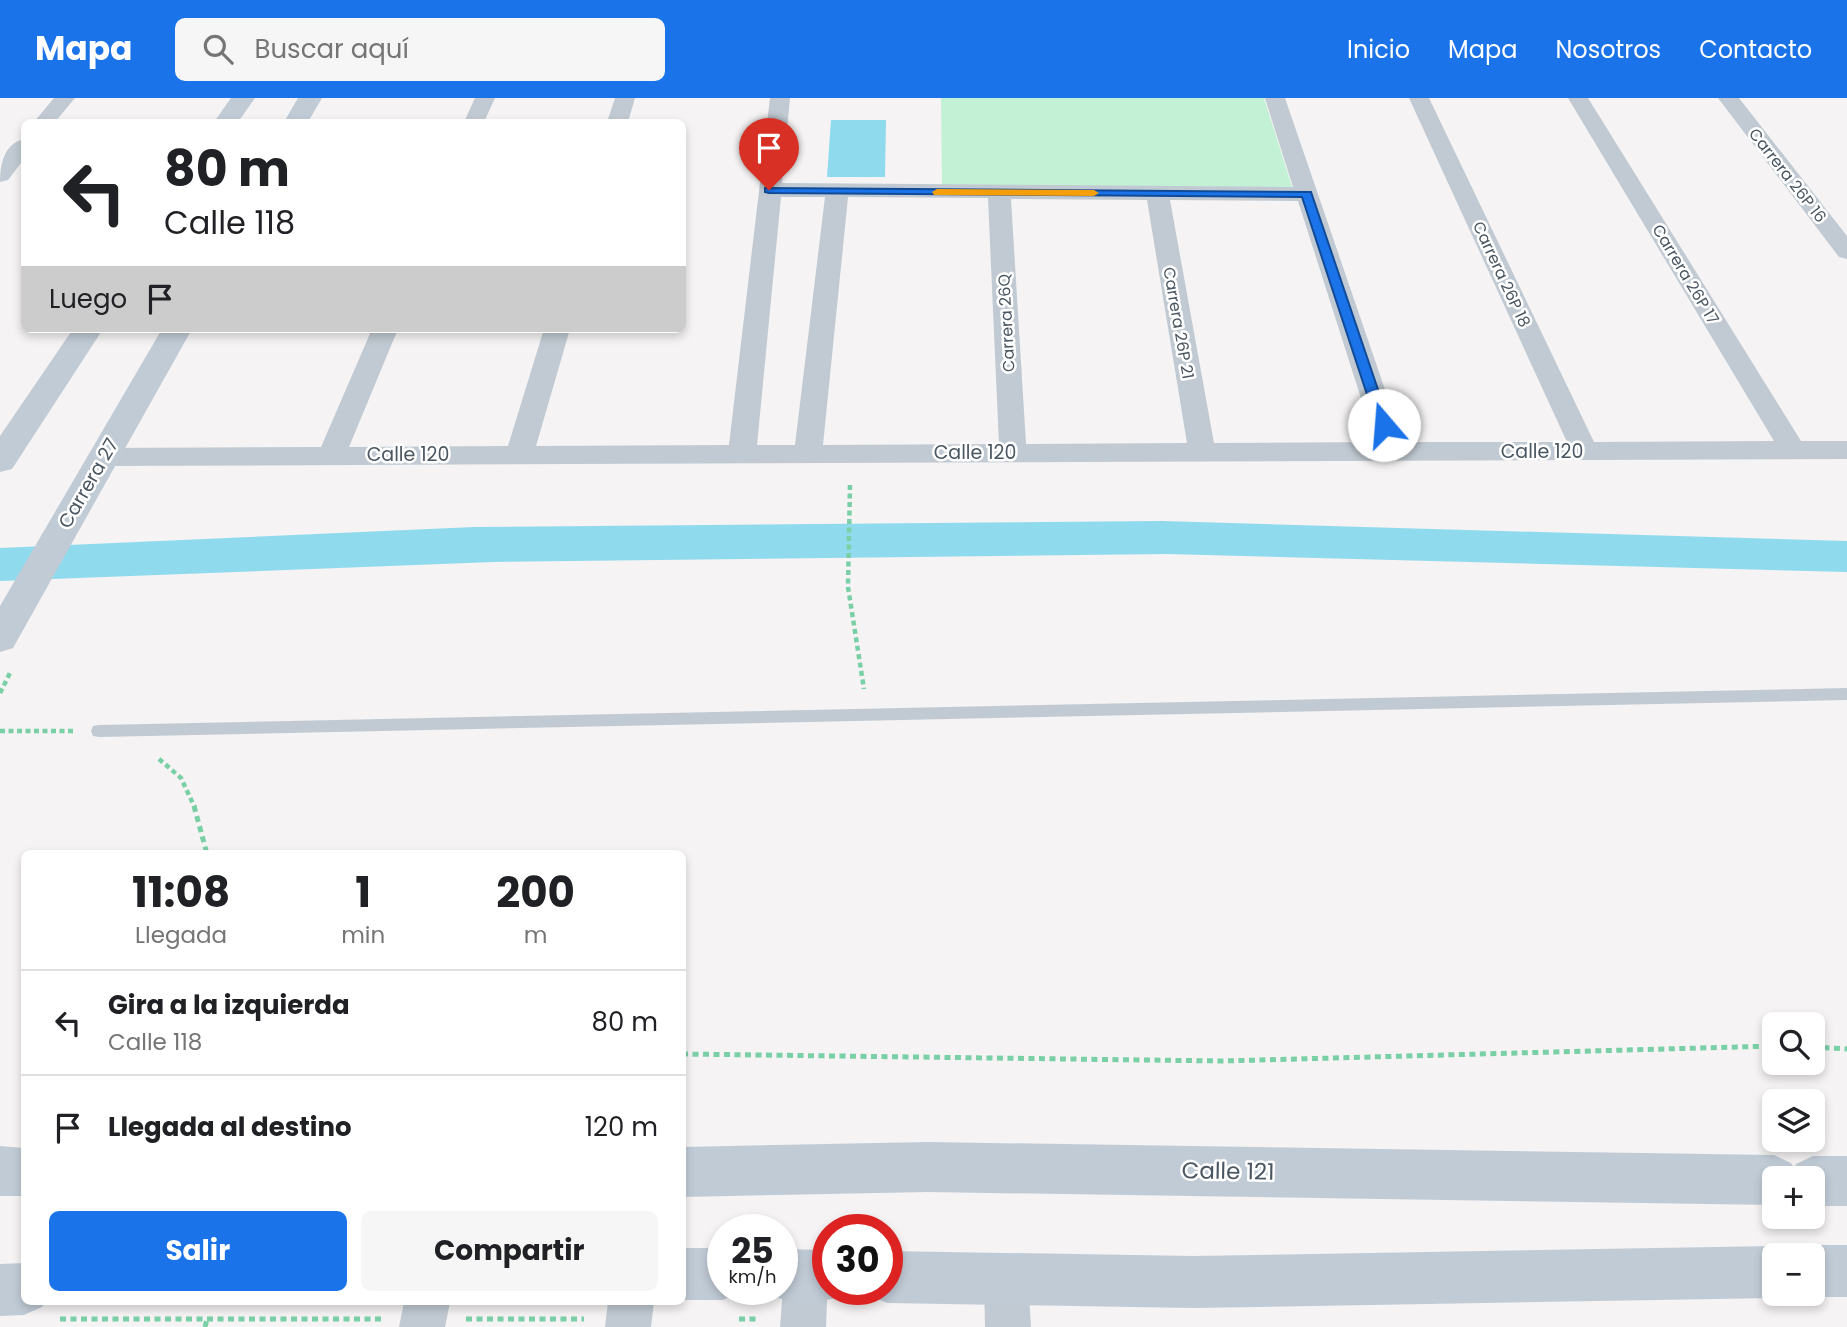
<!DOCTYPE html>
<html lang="es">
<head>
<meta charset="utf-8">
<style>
	:root { --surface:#fff; --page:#f6f6f6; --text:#202124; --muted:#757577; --line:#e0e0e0; --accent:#1a73e8 }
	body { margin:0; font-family:Poppins,sans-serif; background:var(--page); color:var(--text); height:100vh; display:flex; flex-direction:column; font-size:26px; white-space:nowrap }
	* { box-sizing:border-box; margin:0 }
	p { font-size:23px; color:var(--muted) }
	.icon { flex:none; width:38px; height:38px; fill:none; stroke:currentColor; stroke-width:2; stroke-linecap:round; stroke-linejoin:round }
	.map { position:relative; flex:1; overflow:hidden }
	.details { position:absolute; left:21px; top:752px; width:665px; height:455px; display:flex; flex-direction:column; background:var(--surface); border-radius:10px; box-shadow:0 4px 10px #0003 }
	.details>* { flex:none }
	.banner { position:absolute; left:21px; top:21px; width:665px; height:214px; border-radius:10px; box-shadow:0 4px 10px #0003; background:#fff; color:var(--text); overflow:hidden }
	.tools { position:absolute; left:1762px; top:914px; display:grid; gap:14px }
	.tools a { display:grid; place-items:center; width:63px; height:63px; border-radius:10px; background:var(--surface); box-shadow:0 4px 10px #0003; font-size:35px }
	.speed { position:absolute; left:707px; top:1116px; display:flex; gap:14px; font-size:35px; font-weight:700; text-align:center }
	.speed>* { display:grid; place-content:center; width:91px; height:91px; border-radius:50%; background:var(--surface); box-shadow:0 4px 10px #0003; line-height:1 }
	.speed small { font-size:18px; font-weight:400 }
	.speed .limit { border:10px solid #d22; background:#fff; color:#111 }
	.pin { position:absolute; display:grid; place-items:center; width:60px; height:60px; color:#fff; margin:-72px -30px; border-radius:50% 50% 50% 0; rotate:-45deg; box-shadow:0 0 7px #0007 }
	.pin .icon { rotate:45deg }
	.me { position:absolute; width:77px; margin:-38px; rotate:342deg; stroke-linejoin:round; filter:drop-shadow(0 0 5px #0008) }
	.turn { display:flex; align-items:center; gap:24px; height:147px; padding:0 28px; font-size:32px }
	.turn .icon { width:91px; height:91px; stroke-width:2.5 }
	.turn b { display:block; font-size:49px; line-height:60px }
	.then { display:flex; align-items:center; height:66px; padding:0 28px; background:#0003; gap:14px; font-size:26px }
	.eta { display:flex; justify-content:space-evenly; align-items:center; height:119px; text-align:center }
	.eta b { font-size:42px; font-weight:700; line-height:49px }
	.primary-button { display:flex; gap:14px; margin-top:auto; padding:14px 28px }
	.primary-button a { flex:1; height:80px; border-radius:10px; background:var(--accent); color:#fff; font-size:28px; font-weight:700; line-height:80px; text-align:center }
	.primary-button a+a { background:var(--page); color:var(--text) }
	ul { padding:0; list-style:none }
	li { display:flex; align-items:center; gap:21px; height:105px; padding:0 28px; border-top:2px solid var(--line) }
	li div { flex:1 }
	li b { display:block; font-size:26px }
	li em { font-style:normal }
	header { display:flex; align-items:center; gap:42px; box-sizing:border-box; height:98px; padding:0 35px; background:var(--accent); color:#fff }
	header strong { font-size:33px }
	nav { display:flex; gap:38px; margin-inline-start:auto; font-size:24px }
	.search { width:490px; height:63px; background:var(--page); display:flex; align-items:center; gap:18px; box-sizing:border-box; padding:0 24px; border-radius:10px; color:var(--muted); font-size:26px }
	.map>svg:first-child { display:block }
	.green { fill:#c3f1d5 }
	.water { fill:#90daee }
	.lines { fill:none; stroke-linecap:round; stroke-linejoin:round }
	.path-far1 { stroke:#7ad0a6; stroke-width:4.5; stroke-dasharray:5 3.5; stroke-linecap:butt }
	.path { stroke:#7ad0a6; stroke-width:5; stroke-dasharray:6 4.5; stroke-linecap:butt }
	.service { fill:#c1cad2; fill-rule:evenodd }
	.minor { fill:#c1cad2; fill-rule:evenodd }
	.secondary { fill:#c1cbd6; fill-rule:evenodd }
	.route { fill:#1a73e8; stroke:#114b97; stroke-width:2 }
	.slow { fill:#f59e0b }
	.labels { text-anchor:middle; stroke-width:5; stroke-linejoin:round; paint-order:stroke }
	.far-street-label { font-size:16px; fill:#4a5661; stroke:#fff }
	.street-label { font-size:19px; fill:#4a5661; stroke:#fff }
	.near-street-label { font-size:23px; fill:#4a5661; stroke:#fff }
</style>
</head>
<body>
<header>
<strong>Mapa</strong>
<div class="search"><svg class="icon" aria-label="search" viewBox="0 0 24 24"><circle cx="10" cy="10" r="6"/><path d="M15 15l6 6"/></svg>Buscar aquí</div>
<nav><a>Inicio</a><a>Mapa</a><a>Nosotros</a><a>Contacto</a></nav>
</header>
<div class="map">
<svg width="1847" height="1229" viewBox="0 0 1847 1229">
	<rect width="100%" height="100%" fill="#f5f3f3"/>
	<!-- green -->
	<path class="green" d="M941 0H1264L1293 92 942 90Z"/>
	<!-- water -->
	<g class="water">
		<path d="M831 22H886L885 79H827Z"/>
		<path d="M1162 423 1847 443V474L1167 456 493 464 0 483V450L474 429Z"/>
	</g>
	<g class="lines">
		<!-- path-far1 -->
		<g class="path-far1">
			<path d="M850 387 848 489 864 591"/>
			<path d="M0 595 11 573"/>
			<path d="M0 633H73"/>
			<path d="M159 661 181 680 195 710"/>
		</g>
		<!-- path -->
		<g class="path">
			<path d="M194 708 207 756"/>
			<path d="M1813 949 1847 951"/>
			<path d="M682 956 1223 963 1774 948"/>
			<path d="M60 1221H381"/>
			<path d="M466 1221H584"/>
			<path d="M739 1221H759"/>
			<path d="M205 1229 207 1221"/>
		</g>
		<!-- service -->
		<path class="service" d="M1847 590V602L99 639 93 638 91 633 93 628 99 627Z"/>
		<!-- minor -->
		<g class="minor">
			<path d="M54 0H75L55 24H34Z"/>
			<path d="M475 0H495L484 24H464Z"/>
			<path d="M615 0H635L628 24H607Z"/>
			<path d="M770 0H790L782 85 1293 89 1265 0H1285L1403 344H1567L1409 0H1429L1594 344 1774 343 1568 0H1588L1801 343H1847V361L103 368 93 366 89 359 93 352 103 350 321 349 372 231H398L349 349 508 348 544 231H570L536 348 729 347ZM781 99H825L795 347H757ZM848 99 988 100 999 346 823 347ZM1011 101 1147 102 1187 345 1026 346ZM1170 102 1298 103 1375 344 1214 345Z"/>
			<path d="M1718 0H1739L1847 138V161L1839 159Z"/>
			<path d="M24 41V61L8 82 0 84C0 66 4 46 24 41Z"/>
			<path d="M806 1156 822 1162 828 1177 826 1229H780L784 1178 790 1162Z"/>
			<path d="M1006 1159 1022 1165 1028 1181 1031 1229H985L984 1181 990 1165Z"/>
			<path d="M404 1204H450L445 1229H399Z"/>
			<path d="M608 1204H654L651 1229H605Z"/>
		</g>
		<!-- secondary -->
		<g class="secondary">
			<path d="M231 0H255L238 24H214Z"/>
			<path d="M298 0H322L308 24H284Z"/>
			<path d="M73 231H103L12 371 0 374V338Z"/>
			<path d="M162 231H192L13 550 0 554V508Z"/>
			<path d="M928 1044 1774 1057 1791 1065 1794 1070 1796 1066 1813 1058H1847V1108H1813V1080H1774V1107L928 1094 682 1099V1049Z"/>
			<path d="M0 1048 24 1050V1098H0Z"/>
			<path d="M1813 1147H1847V1199H1813L1805 1195H1813V1157H1794Z"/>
			<path d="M1774 1148 1793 1157H1774V1195H1785L1774 1200 1193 1210 887 1205 869 1197 866 1192H887V1153L1193 1158Z"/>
			<path d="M682 1150H723V1192H742L741 1194 723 1202H682Z"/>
			<path d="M782 1151 828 1152V1192H848L846 1196C820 1207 790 1206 764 1195L762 1192H782Z"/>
			<path d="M24 1165V1204H45L42 1209 24 1217 0 1218V1166Z"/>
		</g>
	</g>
	<!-- route -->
	<path class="route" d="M765 90 1311 94 1390 327 1384 332 1377 327 1302 99 769 95 765 94Z"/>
	<!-- slow -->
	<path class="slow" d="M937 91 1094 92 1099 95 1094 98 934 97 932 94Z"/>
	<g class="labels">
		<!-- far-street labels -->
		<g class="far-street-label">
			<text transform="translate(1788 77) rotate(52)" y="6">Carrera 26P 16</text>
			<text transform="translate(1502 176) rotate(65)" y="6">Carrera 26P 18</text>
			<text transform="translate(1686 176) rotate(59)" y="6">Carrera 26P 17</text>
			<text transform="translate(1006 225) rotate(-93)" y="6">Carrera 26Q</text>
			<text transform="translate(1179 225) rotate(80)" y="6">Carrera 26P 21</text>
		</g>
		<!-- street labels -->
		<g class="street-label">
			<text x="1542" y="360">Calle 120</text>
			<text x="975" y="361">Calle 120</text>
			<text x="408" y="363">Calle 120</text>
			<text transform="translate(88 385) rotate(-60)" y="7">Carrera 27</text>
		</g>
		<!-- near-street labels -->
		<g class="near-street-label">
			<text transform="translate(1228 1073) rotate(1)" y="8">Calle 121</text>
		</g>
	</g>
</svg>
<div class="tools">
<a><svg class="icon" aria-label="search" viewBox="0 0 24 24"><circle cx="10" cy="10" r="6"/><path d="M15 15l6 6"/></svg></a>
<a><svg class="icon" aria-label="layers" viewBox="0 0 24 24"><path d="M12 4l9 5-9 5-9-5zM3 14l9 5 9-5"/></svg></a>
<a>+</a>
<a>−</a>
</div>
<div class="speed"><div>25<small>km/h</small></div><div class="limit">30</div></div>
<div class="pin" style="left:769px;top:92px;background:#d93025"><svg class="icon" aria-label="arrive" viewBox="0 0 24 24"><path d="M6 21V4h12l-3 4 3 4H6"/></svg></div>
<svg class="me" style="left:1384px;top:327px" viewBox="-20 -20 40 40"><circle r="19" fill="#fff"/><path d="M0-13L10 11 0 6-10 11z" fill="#1a73e8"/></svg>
<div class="banner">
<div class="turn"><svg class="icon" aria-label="left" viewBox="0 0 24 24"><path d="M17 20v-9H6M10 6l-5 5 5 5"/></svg><div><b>80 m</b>Calle 118</div></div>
<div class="then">Luego<svg class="icon" aria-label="arrive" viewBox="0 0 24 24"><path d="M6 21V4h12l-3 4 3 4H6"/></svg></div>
</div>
<section class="details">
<div class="eta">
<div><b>11:08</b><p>Llegada</p></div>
<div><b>1</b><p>min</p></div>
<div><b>200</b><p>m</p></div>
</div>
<ul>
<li><svg class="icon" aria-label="left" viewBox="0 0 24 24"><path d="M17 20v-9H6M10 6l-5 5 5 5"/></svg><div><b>Gira a la izquierda</b><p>Calle 118</p></div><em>80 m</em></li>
<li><svg class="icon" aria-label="arrive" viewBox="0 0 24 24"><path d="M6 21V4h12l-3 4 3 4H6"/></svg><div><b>Llegada al destino</b></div><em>120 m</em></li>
</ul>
<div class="primary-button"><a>Salir</a><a>Compartir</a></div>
</section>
</div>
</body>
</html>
